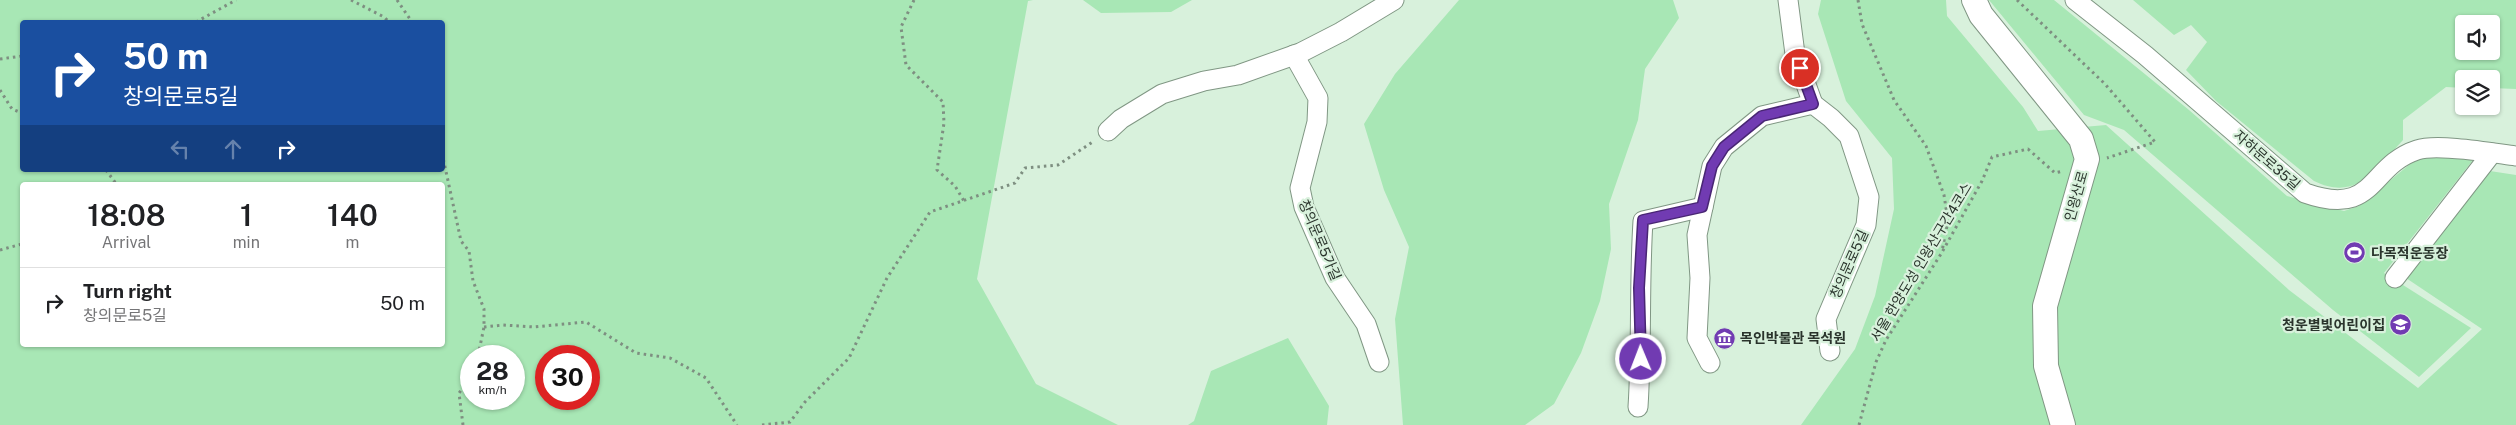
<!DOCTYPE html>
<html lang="en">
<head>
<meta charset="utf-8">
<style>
	:root { --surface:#fff; --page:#f2f2f2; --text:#202124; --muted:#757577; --line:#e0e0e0 }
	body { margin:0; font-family:"Public Sans","Noto Sans KR",sans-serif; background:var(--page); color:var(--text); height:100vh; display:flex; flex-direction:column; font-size:19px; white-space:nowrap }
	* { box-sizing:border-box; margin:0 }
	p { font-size:16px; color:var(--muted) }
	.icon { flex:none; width:28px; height:28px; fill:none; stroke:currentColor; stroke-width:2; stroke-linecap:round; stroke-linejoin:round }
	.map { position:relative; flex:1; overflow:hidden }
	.details { position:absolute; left:20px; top:182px; width:425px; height:165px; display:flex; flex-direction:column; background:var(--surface); border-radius:5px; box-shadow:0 1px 4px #0004 }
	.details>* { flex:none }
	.hud { position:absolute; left:20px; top:20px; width:425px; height:152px; border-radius:5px; box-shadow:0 1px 4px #0004; background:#1a4fa0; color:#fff; overflow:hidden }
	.fabs { position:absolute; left:2455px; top:15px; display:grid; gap:10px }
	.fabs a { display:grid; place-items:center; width:45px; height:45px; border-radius:5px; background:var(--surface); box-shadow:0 1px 4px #0004; font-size:25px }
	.speed { position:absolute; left:460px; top:345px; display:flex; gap:10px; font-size:25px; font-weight:700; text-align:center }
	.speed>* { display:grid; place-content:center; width:65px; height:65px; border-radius:50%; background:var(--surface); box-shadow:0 1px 4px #0004; line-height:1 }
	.speed small { font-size:12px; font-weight:400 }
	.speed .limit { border:8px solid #d22; background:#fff; color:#111 }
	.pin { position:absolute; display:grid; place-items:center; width:42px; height:42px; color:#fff; margin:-21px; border:2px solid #fff; border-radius:50%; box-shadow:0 1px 5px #0007 }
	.me { position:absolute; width:55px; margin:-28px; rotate:359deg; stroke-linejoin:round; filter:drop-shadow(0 0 4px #0008) }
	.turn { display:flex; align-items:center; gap:18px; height:105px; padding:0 20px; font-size:22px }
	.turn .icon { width:65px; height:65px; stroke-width:2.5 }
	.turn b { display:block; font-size:35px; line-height:42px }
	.lanes { display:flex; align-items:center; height:48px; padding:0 20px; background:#0003; justify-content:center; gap:25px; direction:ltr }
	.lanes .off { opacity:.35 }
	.eta { display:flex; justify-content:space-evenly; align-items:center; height:85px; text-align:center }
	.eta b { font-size:30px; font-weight:600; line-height:35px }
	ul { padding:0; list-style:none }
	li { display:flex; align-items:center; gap:15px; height:70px; padding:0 20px; border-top:1px solid var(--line) }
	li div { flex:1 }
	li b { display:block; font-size:19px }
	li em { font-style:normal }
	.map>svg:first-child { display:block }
	.green { fill:#a8e7b5; fill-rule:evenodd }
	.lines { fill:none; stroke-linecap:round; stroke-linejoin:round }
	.minor-casing { stroke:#809784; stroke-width:21 }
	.tertiary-casing { stroke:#809784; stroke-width:26 }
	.path { stroke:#7e8f81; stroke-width:3; stroke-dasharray:2.5 4; stroke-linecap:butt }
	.minor { stroke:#fff; stroke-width:19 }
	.tertiary { stroke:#fff; stroke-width:24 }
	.route-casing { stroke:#492674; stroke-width:12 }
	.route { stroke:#713bb2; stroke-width:9 }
	.labels { text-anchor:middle; stroke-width:4.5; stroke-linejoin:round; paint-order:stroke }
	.street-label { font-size:14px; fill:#2a342c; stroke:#d8f1dc }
	.poi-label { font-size:14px; font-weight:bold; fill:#2a342c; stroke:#d8f1dc; text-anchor:start }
</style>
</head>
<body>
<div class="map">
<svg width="2516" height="425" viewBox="0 0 2516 425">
	<rect width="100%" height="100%" fill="#d8f1dc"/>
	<!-- green -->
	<g class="green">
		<path d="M0 0H1033L1028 1 977 279 1036 384 1118 425H0ZM442 22V170H22V22ZM22 185H442V345H22ZM514 356V399H471V356ZM589 356V399H546V356Z"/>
		<path d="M1083 0H1192L1171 12 1101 13Z"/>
		<path d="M1459 0H1673L1679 18 1645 69 1638 120 1609 204 1611 249 1600 301 1581 353 1554 404 1525 425H1403L1395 319 1409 247 1384 190 1364 124 1395 74Z"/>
		<path d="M1821 0H1946L1947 16 2023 107 2038 131 2106 125 2289 290 2418 388 2482 329 2406 278 2490 171 2516 175V425H1801L1855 349 1875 296 1894 209 1892 158 1846 101 1818 14Z"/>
		<path d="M1989 0H2054L2189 110 2287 196 2344 211 2359 206 2421 155 2473 160 2384 273 2471 328 2419 377 2333 310 2124 130 2084 115Z"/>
		<path d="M2133 0H2516V89L2491 88V79H2464V88L2446 87 2403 120V140C2376 169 2357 202 2314 181L2216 101 2186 70 2207 42 2191 25 2174 35ZM2464 24H2491V51H2464Z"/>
		<path d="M1288 338 1329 406 1327 425H1188L1194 421 1211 371Z"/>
	</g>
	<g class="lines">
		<defs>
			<g id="minor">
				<path d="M1788 0 1795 54 1813 104"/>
				<path d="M2075 0 2145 55 2305 193C2376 218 2368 166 2417 150 2437 143 2493 153 2516 156"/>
				<path d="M1294 55 1318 98 1317 122 1300 188 1304 207 1335 278 1366 324 1379 362"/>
				<path d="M1108 131 1121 119 1162 94 1204 81 1238 75 1300 53 1341 32 1394 0"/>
				<path d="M2395 278 2492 153"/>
				<path d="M1710 363 1697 338 1700 278 1697 235 1712 166 1724 147 1762 116 1813 104 1831 118 1849 136 1869 197 1866 225 1826 319 1830 351"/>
				<path d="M1638 407C1642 345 1639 283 1643 221L1703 207"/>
			</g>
			<path id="tertiary" d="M1974 0 1981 15 2081 139 2087 159 2045 306 2046 366 2063 425"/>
		</defs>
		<!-- minor casing -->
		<use href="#minor" class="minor-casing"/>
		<!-- tertiary casing -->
		<use href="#tertiary" class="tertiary-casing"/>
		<!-- path -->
		<g class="path">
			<path d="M351 0 384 17 389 22"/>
			<path d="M397 0 412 22"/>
			<path d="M914 0 901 27 906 65 943 102 944 123 937 170 955 186 964 201"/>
			<path d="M1858 0 1862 24 1894 100 1926 146 1944 195 1948 221 1942 251"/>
			<path d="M2017 0 2105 84 2155 142 2107 158"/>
			<path d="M196 22 236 0"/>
			<path d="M0 59 22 56"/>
			<path d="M0 90 12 109 22 113"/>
			<path d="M442 153 461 241 469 251 473 281 484 309V327L478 356"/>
			<path d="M106 170 117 185"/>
			<path d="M0 250 22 244"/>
			<path d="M484 327 503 325 534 327 586 322 636 353 670 358 706 378 737 425"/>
			<path d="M463 425 459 393 471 377"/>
			<path d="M762 425 790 422 805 402 849 358 887 278 930 212 1015 183 1025 168 1058 165 1094 141"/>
			<path d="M1859 425 1876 362 1886 340 1941 254 1982 181 1992 157 2028 149 2055 173 2063 171"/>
		</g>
		<!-- minor -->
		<use href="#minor" class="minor"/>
		<!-- tertiary -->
		<use href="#tertiary" class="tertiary"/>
	</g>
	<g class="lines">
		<defs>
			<path id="route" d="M1641 359 1639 288 1643 220 1702 207 1712 166 1724 147 1762 116 1813 104 1800 68"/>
		</defs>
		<!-- route casing -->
		<use href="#route" class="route-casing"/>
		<!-- route -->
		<use href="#route" class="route"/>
	</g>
	<!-- icons -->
	<defs>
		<symbol id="stadium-disc" viewBox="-11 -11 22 22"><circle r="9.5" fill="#713bb2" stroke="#d8f1dc"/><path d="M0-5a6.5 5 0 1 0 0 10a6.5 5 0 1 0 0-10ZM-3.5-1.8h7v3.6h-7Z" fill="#fff"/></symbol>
		<symbol id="school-disc" viewBox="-11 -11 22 22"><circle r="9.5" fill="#713bb2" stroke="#d8f1dc"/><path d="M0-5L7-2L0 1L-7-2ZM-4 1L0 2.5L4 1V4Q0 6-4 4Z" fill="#fff"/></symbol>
		<symbol id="museum-disc" viewBox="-11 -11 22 22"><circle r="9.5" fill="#713bb2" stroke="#d8f1dc"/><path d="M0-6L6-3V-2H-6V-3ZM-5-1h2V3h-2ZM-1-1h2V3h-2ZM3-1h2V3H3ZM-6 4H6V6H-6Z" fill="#fff"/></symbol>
	</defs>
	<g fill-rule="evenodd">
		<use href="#stadium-disc" x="2342" y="240" width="25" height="25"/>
		<use href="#school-disc" x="2388" y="312" width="25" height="25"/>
		<use href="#museum-disc" x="1712" y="326" width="25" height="25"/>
	</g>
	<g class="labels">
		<!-- street labels -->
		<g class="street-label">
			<text transform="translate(2267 160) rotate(41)" y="5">자하문로35길</text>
			<text transform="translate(2076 196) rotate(-74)" y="5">인왕산로</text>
			<text transform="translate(1320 240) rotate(67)" y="5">창의문로5가길</text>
			<text transform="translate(1921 262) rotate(-59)" y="5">서울 한양도성 인왕산구간4코스</text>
			<text transform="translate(1849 264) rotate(-66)" y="5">창의문로5길</text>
		</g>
		<!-- poi labels -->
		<g class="poi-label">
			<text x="2371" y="258">다목적운동장</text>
			<text x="2385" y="330" text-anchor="end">청운별빛어린이집</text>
			<text x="1740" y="343">목인박물관 목석원</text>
		</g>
	</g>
</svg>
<div class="fabs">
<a><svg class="icon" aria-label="sound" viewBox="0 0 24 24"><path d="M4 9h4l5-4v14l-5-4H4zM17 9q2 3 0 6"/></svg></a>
<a><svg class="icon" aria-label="layers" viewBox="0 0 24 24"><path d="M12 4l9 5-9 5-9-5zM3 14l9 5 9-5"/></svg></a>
</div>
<div class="speed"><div>28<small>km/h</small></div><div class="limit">30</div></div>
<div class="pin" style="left:1800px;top:68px;background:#d93025"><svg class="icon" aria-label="arrive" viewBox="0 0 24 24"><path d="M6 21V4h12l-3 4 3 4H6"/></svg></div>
<svg class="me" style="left:1641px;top:359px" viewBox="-20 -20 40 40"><circle r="17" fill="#713bb2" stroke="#fff" stroke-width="3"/><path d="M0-11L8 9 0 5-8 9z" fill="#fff"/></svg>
<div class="hud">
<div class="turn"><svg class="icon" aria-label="right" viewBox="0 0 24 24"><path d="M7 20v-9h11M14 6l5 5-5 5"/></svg><div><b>50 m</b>창의문로5길</div></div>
<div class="lanes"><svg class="icon off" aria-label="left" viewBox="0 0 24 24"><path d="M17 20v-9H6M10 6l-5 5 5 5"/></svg><svg class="icon off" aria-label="ahead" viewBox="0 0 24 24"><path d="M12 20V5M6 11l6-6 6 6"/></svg><svg class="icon" aria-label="right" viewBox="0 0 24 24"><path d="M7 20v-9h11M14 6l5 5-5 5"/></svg></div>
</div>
<section class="details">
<div class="eta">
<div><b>18:08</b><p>Arrival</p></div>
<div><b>1</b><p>min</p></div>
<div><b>140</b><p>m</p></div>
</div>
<ul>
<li><svg class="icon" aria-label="right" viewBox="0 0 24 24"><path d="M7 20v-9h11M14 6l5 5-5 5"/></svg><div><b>Turn right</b><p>창의문로5길</p></div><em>50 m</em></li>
</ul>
</section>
</div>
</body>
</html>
